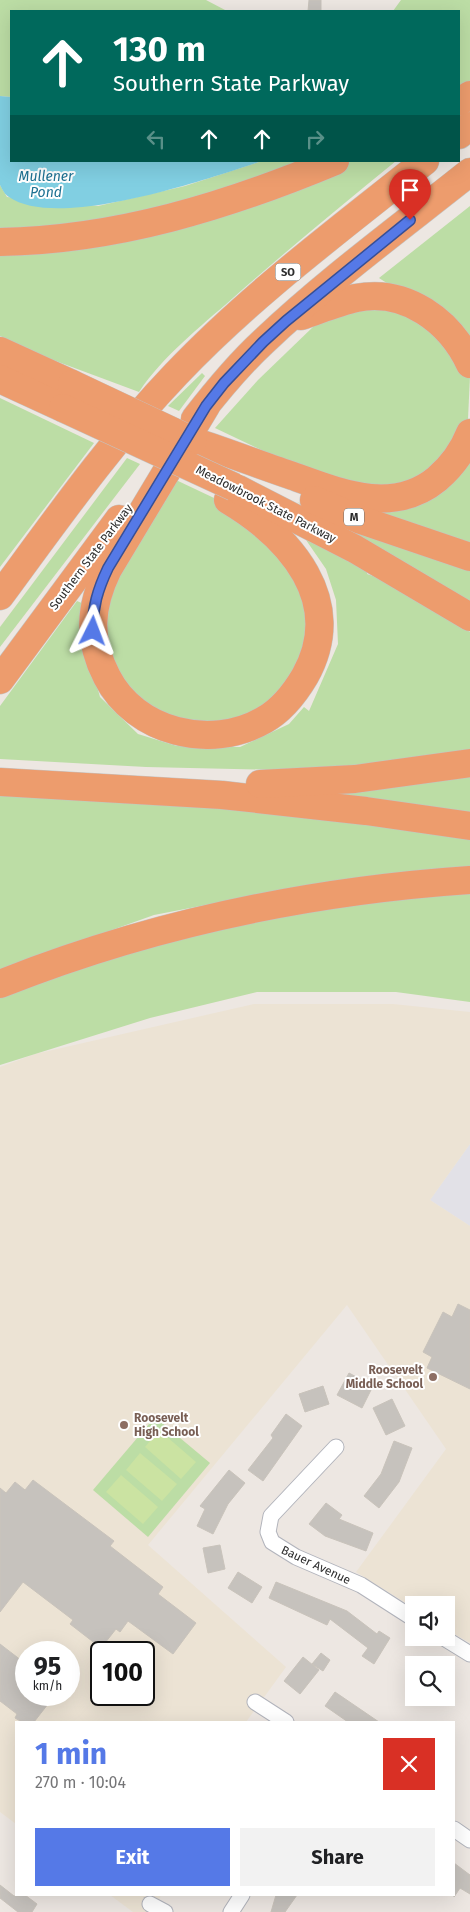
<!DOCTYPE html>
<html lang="en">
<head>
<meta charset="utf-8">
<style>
	:root { --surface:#fff; --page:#f2f2f2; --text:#202124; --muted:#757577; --accent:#5579e7 }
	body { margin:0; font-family:"Fira Sans",sans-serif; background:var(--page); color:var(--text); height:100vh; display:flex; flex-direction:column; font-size:19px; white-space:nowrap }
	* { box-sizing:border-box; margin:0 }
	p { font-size:16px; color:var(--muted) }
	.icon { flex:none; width:28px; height:28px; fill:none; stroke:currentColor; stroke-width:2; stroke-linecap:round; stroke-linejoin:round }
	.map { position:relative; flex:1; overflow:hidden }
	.details { position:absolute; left:15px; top:1721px; width:440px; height:175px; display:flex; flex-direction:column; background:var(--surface); border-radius:0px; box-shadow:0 5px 20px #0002 }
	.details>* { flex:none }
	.banner { position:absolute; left:10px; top:10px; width:450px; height:152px; border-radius:0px; box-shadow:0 5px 20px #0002; background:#00695c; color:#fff; overflow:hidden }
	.controls { position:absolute; left:405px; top:1596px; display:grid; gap:10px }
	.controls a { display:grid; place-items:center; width:50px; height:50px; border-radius:0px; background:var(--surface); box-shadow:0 5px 20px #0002; font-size:25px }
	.speed { position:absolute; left:15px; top:1641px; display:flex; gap:10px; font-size:25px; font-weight:700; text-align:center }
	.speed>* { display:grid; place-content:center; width:65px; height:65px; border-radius:50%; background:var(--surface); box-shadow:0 5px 20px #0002; line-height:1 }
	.speed small { font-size:12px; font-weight:400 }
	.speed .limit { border:2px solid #111; border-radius:8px; background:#fff; color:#111 }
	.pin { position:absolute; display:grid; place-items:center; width:42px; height:42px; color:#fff; margin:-51px -21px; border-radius:50% 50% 50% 0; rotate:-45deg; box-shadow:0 0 5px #0007 }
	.pin .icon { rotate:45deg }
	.me { position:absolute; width:55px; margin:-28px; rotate:3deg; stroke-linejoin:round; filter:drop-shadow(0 0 4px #0008) }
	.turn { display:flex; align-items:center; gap:18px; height:105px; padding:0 20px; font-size:22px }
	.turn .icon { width:65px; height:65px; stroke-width:2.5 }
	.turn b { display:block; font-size:35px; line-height:42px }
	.lanes { display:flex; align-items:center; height:48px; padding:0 20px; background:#0003; justify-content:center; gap:25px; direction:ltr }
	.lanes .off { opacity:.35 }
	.round { display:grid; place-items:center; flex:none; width:52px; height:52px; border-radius:0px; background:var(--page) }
	.overview { display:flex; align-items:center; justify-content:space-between; height:85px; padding:0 20px }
	h1 { font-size:30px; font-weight:700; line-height:38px; color:var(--accent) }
	.action { display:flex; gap:10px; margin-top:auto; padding:10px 20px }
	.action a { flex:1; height:58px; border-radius:0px; background:var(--accent); color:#fff; font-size:20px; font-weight:700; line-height:58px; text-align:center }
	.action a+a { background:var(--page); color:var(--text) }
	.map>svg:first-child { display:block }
	.industrial { fill:#e2e1e7 }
	.education { fill:#ece3d4; fill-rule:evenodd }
	.green { fill:#bcdda5 }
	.pitch { fill:#cbe3a2 }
	.water { fill:#81cfe2 }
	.building { fill:#c6c2bd; stroke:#c9c3bb }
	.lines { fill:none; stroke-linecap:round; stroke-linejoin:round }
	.minor-casing { stroke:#b2b4bc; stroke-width:17 }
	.motorway-casing { stroke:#c4c4c4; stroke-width:29 }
	.minor { stroke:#fff; stroke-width:15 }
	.motorway { stroke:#ed9c6d; stroke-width:28 }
	.motorway-bridge-casing { stroke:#c4c4c4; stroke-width:29; stroke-linecap:butt }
	.motorway-bridge { stroke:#ed9c6d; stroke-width:28 }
	.route-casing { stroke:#374f96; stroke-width:12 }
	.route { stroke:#5579e7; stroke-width:9 }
	.education-dot { fill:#8d6e63; stroke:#fff; stroke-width:2 }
	.labels { text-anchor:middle; stroke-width:4; stroke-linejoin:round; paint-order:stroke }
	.shield { fill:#fff; stroke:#6c6c6c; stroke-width:1 }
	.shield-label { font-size:11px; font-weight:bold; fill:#2d2d2d }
	.street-label { font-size:12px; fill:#2d2d2d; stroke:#fff }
	.education-label { font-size:12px; font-weight:bold; fill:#785e54; stroke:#fff; text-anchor:end }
	.water-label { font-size:14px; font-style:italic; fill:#1d7192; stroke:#fff }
</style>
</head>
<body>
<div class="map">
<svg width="470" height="1912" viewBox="0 0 470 1912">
	<rect width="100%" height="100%" fill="#ede7e2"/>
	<!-- industrial -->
	<path class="industrial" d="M470 1144V1226L430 1200Z"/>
	<!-- education -->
	<g class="education">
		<path d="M254 1004H393L470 1012V1144L430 1200 470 1226V1643L446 1629V1605H414V1608L356 1572 446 1449 347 1305 148 1545 286 1667 246 1722H16V1824L0 1812V1067L35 1054ZM26 1652H69V1695H26ZM101 1652H144V1695H101Z"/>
		<path d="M110 1895H161L154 1912H133Z"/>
	</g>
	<!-- green -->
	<g class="green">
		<path d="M0 0H206L227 11H11V97L0 96Z"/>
		<path d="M401 0H470V86L459 93V11H393Z"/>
		<path d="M262 161H315L188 207 0 233V185L7 197 98 206 185 186Z"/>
		<path d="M351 161H396C341 206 286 251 233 298 200 327 163 356 139 392L45 357 0 336V250L314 178Z"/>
		<path d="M470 206V348L396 289 379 278Z"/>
		<path d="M386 303 426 318 470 376 468 419 444 464 408 487 331 483 215 428 258 380 315 325 337 310Z"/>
		<path d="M202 373 205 376 179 411 168 406Z"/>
		<path d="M0 398 94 443 0 567Z"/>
		<path d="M470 452V546L409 528 360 501 400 504Z"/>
		<path d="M127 458 140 464 0 647V627Z"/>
		<path d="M176 480 231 506 285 547 313 628 298 675 267 709 233 722 181 724 141 707 104 648 106 610 120 570Z"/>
		<path d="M297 502 470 564V604L362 537Z"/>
		<path d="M306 540 368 569 367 574 391 582 470 632V751L361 765 284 770 146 767 0 759V706L77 601 84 604 81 628 100 697 138 734 177 746 240 747 289 724 304 707 309 711 338 644 336 600 326 569Z"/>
		<path d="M470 766V820L282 788Z"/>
		<path d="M0 792 253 805 470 834V871L309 885 154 915 0 970Z"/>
		<path d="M470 887V1002L396 992H257L150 1018 0 1065V989L259 911Z"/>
		<path d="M155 1417 210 1463 148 1537 93 1490Z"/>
	</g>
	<!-- pitch -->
	<g class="pitch">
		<path d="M159 1430 196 1462 181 1479 145 1447Z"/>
		<path d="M140 1453 177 1484 162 1501 126 1470Z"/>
		<path d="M121 1475 158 1507 143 1524 106 1492Z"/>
	</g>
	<!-- water -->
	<path class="water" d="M0 96 11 97V161H262C207 179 58 231 9 197 5 195 2 189 0 185Z"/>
	<!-- building -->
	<g class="building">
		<path d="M309 0H321V11H308Z"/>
		<path d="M458 1304 470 1310V1389L427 1368 432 1357 423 1352 443 1312 452 1317Z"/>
		<path d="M349 1373 373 1386 362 1408 337 1395Z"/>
		<path d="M323 1386 329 1404 305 1412 299 1394Z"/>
		<path d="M392 1399 405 1426 386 1435 373 1408Z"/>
		<path d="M286 1414 302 1426 263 1481 248 1470 273 1438 271 1435Z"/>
		<path d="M394 1441 412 1448 399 1482 379 1508 364 1496 381 1474Z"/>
		<path d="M229 1470 245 1483 228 1504 213 1534 197 1526 205 1509 200 1506Z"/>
		<path d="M33 1480 114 1541 110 1546 163 1587 158 1594 196 1623 173 1654 128 1621 120 1632 116 1629 101 1648 70 1624 73 1620 23 1582 0 1612V1488L6 1493 15 1482 25 1490Z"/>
		<path d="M326 1503 342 1515 339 1519 373 1533 366 1551 325 1536 309 1524Z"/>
		<path d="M220 1545 225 1569 208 1573 203 1548Z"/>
		<path d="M238 1572 262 1587 252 1603 228 1588Z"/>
		<path d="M276 1582 347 1611 377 1634 379 1631 390 1638 374 1664 362 1656 368 1648 330 1619 327 1625 269 1598Z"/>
		<path d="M0 1644 26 1664V1695H55L34 1722H22L15 1718 17 1714 0 1701Z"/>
		<path d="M321 1653 330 1660 323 1671 312 1664Z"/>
		<path d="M303 1657 319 1670 300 1694 284 1681Z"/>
		<path d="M335 1692 379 1722H348L325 1706Z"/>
		<path d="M454 1863 470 1875V1894L460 1888 454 1897Z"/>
		<path d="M0 1885 14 1896 25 1895 37 1904 32 1912H18L0 1898Z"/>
		<path d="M276 1895H297L285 1912H271Z"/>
	</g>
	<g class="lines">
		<defs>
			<g id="minor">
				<path d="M336 1447 271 1516 268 1532 272 1542 296 1557 361 1585 414 1619"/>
				<path d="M444 1638 470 1654"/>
				<path d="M255 1702 286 1722"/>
				<path d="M454 1829 470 1840"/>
				<path d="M150 1904 165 1912"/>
				<path d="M231 1912 242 1895"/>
			</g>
			<g id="motorway">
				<path d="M459 102 470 95"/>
				<path d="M459 135 470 126"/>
				<path d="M0 242C117 240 227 206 335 161"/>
				<path d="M301 316C319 310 338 302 356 298 406 288 450 321 470 364"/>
				<path d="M0 351 72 384"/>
				<path d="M0 379 63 408"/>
				<path d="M206 406 108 569C90 606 87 639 107 677 135 732 211 751 264 720 282 710 295 693 305 676 347 601 290 537 228 500"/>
				<path d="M195 419C216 392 238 365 263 342 327 281 401 227 470 172"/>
				<path d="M193 441C226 452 258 464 290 475 338 492 392 516 437 479 452 466 463 451 470 433"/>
				<path d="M238 489 355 549 470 617"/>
				<path d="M314 500 361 520 470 557"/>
				<path d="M0 596C56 520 110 443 176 374 251 295 340 229 425 161"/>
				<path d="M0 680 119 519"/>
				<path d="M0 782 222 795 366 811 470 826"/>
				<path d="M260 784 355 779 470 763"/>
				<path d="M0 984C151 924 308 891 470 880"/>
			</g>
		</defs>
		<!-- minor casing -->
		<use href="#minor" class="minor-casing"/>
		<!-- motorway casing -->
		<use href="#motorway" class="motorway-casing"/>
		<!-- minor -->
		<use href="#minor" class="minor"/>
		<!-- motorway -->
		<use href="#motorway" class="motorway"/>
		<defs>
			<g id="motorway-bridge">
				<path d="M72 384 193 441"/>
				<path d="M63 408 234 487"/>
			</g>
		</defs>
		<!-- motorway-bridge casing -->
		<use href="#motorway-bridge" class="motorway-bridge-casing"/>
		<!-- motorway-bridge -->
		<use href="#motorway-bridge" class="motorway-bridge"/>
	</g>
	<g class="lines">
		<defs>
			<path id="route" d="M93 631C92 608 98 589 108 568L206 406 224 383 263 342 286 321 410 220"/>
		</defs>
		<!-- route casing -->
		<use href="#route" class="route-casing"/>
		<!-- route -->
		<use href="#route" class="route"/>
	</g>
	<!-- markers -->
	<g class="education-dot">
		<circle cx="433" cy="1377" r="5"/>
		<circle cx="124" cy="1425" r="5"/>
	</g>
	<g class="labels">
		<!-- shield labels -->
		<g class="shield">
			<rect x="275.5" y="263.5" width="25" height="17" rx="4"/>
			<rect x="344" y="508.5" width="20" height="17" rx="4"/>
		</g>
		<g class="shield-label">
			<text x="288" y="276">SO</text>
			<text x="354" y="521">M</text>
		</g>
		<!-- street labels -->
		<g class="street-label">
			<text transform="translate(266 504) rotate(27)" y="4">Meadowbrook State Parkway</text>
			<text transform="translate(91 557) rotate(-53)" y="4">Southern State Parkway</text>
			<text transform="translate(316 1565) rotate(25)" y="4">Bauer Avenue</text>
		</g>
		<!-- education labels -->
		<g class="education-label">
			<text x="423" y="1374">Roosevelt<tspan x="423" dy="14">Middle School</tspan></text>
			<text x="134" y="1422" text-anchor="start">Roosevelt<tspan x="134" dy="14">High School</tspan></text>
		</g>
		<!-- water labels -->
		<g class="water-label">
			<text x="46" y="181">Mullener<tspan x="46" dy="16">Pond</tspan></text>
		</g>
	</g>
</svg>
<div class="controls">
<a><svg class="icon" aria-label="sound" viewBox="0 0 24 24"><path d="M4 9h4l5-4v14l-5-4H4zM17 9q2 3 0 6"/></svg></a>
<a><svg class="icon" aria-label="search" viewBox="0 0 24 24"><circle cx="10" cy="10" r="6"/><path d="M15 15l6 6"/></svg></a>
</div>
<div class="speed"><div>95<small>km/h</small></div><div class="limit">100</div></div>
<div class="pin" style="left:410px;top:220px;background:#d93025"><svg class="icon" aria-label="arrive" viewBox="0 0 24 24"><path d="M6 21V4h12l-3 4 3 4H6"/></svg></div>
<svg class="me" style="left:93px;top:631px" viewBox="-20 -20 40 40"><path d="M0-17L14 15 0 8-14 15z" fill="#5579e7" stroke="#fff" stroke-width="4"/></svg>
<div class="banner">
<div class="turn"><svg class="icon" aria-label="ahead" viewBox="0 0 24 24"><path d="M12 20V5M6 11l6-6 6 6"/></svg><div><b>130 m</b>Southern State Parkway</div></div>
<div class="lanes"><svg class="icon off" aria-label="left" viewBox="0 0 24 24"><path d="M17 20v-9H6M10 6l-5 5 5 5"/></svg><svg class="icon" aria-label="ahead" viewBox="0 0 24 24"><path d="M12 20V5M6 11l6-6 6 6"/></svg><svg class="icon" aria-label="ahead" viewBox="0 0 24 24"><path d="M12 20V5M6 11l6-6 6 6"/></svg><svg class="icon off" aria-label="right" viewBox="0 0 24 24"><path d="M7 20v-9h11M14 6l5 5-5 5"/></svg></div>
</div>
<section class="details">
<div class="overview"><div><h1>1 min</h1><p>270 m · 10:04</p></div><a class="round" style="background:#d93025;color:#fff"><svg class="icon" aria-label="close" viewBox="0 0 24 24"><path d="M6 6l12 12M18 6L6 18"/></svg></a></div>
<div class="action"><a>Exit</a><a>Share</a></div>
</section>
</div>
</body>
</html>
